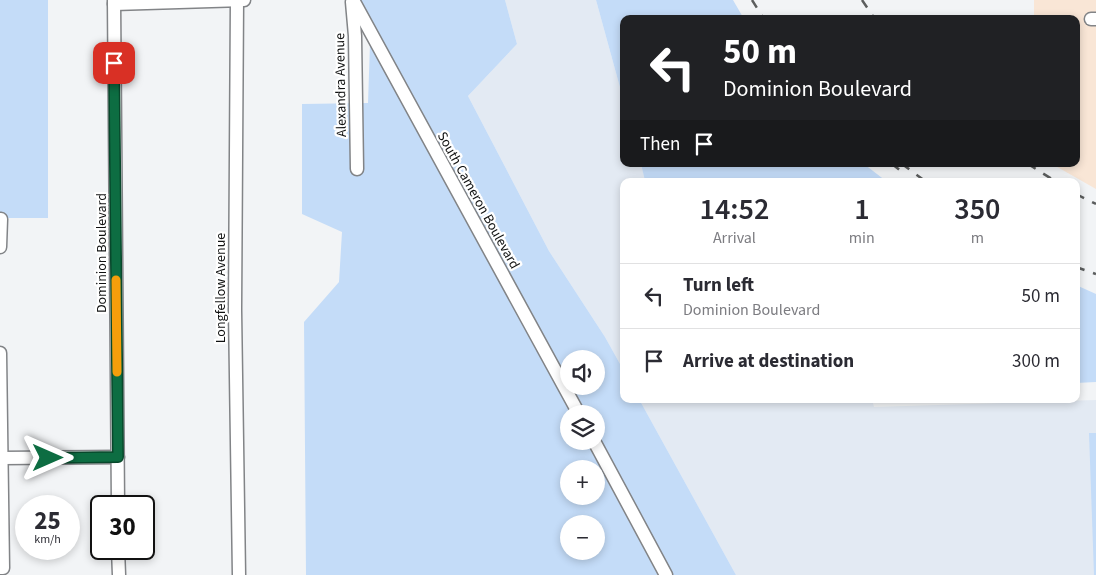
<!DOCTYPE html>
<html lang="en">
<head>
<meta charset="utf-8">
<style>
	:root { --surface:#fff; --page:#f7f7f7; --text:#2b2b33; --muted:#7c7c81; --line:#e1e1e2 }
	body { margin:0; font-family:"Source Sans 3",sans-serif; background:var(--page); color:var(--text); height:100vh; display:flex; flex-direction:column; font-size:19px; white-space:nowrap }
	* { box-sizing:border-box; margin:0 }
	p { font-size:16px; color:var(--muted) }
	.icon { flex:none; width:28px; height:28px; fill:none; stroke:currentColor; stroke-width:2; stroke-linecap:round; stroke-linejoin:round }
	.map { position:relative; flex:1; overflow:hidden }
	.panel { position:absolute; left:620px; top:178px; width:460px; height:225px; display:flex; flex-direction:column; background:var(--surface); border-radius:10px; box-shadow:0 2px 8px #0003 }
	.panel>* { flex:none }
	.top-card { position:absolute; left:620px; top:15px; width:460px; height:152px; border-radius:10px; box-shadow:0 2px 8px #0003; background:#202124; color:#fff; overflow:hidden }
	.controls { position:absolute; left:560px; top:350px; display:grid; gap:10px }
	.controls a { display:grid; place-items:center; width:45px; height:45px; border-radius:50%; background:var(--surface); box-shadow:0 2px 8px #0003; font-size:25px }
	.speed { position:absolute; left:15px; top:495px; display:flex; gap:10px; font-size:25px; font-weight:700; text-align:center }
	.speed>* { display:grid; place-content:center; width:65px; height:65px; border-radius:50%; background:var(--surface); box-shadow:0 2px 8px #0003; line-height:1 }
	.speed small { font-size:12px; font-weight:400 }
	.speed .limit { border:2px solid #111; border-radius:8px; background:#fff; color:#111 }
	.pin { position:absolute; display:grid; place-items:center; width:42px; height:42px; color:#fff; margin:-21px; border-radius:10px; box-shadow:0 2px 8px #0006 }
	.me { position:absolute; width:55px; margin:-28px; rotate:90deg; stroke-linejoin:round; filter:drop-shadow(0 0 4px #0008) }
	.turn { display:flex; align-items:center; gap:18px; height:105px; padding:0 20px; font-size:22px }
	.turn .icon { width:65px; height:65px; stroke-width:2.5 }
	.turn b { display:block; font-size:35px; line-height:42px }
	.then { display:flex; align-items:center; height:48px; padding:0 20px; background:#0003; gap:10px; font-size:19px }
	.eta { display:flex; justify-content:space-evenly; align-items:center; height:85px; text-align:center }
	.eta b { font-size:30px; font-weight:600; line-height:35px }
	ul { padding:0; list-style:none }
	li { display:flex; align-items:center; gap:15px; height:65px; padding:0 20px; border-top:1px solid var(--line) }
	li div { flex:1 }
	li b { display:block; font-size:19px }
	li em { font-style:normal }
	.map>svg:first-child { display:block }
	.built { fill:#e3eaf3 }
	.industrial { fill:#f9e6d6 }
	.green { fill:#c4dcf8; fill-rule:evenodd }
	.lines { fill:none; stroke-linecap:round; stroke-linejoin:round }
	.minor-casing { stroke:#828487; stroke-width:15 }
	.minor { stroke:#fff; stroke-width:12 }
	.rail { stroke:#5c5e5e; stroke-width:2.5; stroke-dasharray:9 9; stroke-linecap:butt }
	.route-casing { stroke:#08472b; stroke-width:12 }
	.route { stroke:#0d6d42; stroke-width:9 }
	.slow { stroke:#f59e0b; stroke-width:9 }
	.labels { text-anchor:middle; stroke-width:4.5; stroke-linejoin:round; paint-order:stroke }
	.street-label { font-size:14px; fill:#101111; stroke:#fff }
</style>
</head>
<body>
<div class="map">
<svg width="1096" height="575" viewBox="0 0 1096 575">
	<rect width="100%" height="100%" fill="#f2f4f6"/>
	<!-- built -->
	<g class="built">
		<path d="M505 0H596L624 102V164H641L645 181H624V371L605 337 549 251 468 96 517 44Z"/>
		<path d="M639 399H872L874 407 1096 400V575H736Z"/>
	</g>
	<!-- industrial -->
	<path class="industrial" d="M1034 0H1096V189L1052 164H1076V19H1034Z"/>
	<!-- green -->
	<g class="green">
		<rect x="0" y="0" width="48" height="218"/>
		<path d="M360 0H505L517 44 468 96 549 251 605 337 624 371V399H639L736 575H673L596 434V414H585L570 386H596V359H569V384Z"/>
		<path d="M596 0H733L744 19H624V102Z"/>
		<path d="M370 44 571 414H569V441H586L658 575H306L304 322 339 282 342 232 302 214V104L368 103ZM569 469H596V496H569ZM569 524H596V551H569Z"/>
		<path d="M641 164H864L886 181H645Z"/>
		<path d="M1076 285 1096 294V382L1076 383Z"/>
		<path d="M1089 433H1096V575H1094Z"/>
	</g>
	<g class="lines">
		<defs>
			<g id="minor">
				<path d="M114 0 118 506"/>
				<path d="M237 0 235 310 239 575"/>
				<path d="M353 0 579 414"/>
				<path d="M352 2 355 36 357 169"/>
				<path d="M114 4 244 0"/>
				<path d="M1091 19H1096"/>
				<path d="M0 247 1 219"/>
				<path d="M0 353 3 568H0"/>
				<path d="M594 441 666 575"/>
				<path d="M2 458 118 457"/>
				<path d="M118 549 119 575"/>
			</g>
		</defs>
		<!-- minor casing -->
		<use href="#minor" class="minor-casing"/>
		<!-- minor -->
		<use href="#minor" class="minor"/>
		<!-- rail -->
		<g class="rail">
			<path d="M752 0 764 19"/>
			<path d="M862 0 875 19"/>
			<path d="M892 164 906 175"/>
			<path d="M902 164 925 181"/>
			<path d="M1028 164 1055 181"/>
			<path d="M1076 194 1096 204"/>
			<path d="M1076 267 1096 274"/>
		</g>
	</g>
	<g class="lines">
		<defs>
			<path id="route" d="M48 458 118 457 114 63"/>
		</defs>
		<!-- route casing -->
		<use href="#route" class="route-casing"/>
		<!-- route -->
		<use href="#route" class="route"/>
		<!-- slow -->
		<path class="slow" d="M116 280 117 372"/>
	</g>
	<g class="labels">
		<!-- street labels -->
		<g class="street-label">
			<text transform="translate(340 85) rotate(-91)" y="5">Alexandra Avenue</text>
			<text transform="translate(479 200) rotate(61)" y="5">South Cameron Boulevard</text>
			<text transform="translate(101 253) rotate(-90)" y="5">Dominion Boulevard</text>
			<text transform="translate(220 288) rotate(-90)" y="5">Longfellow Avenue</text>
		</g>
	</g>
</svg>
<div class="controls">
<a><svg class="icon" aria-label="sound" viewBox="0 0 24 24"><path d="M4 9h4l5-4v14l-5-4H4zM17 9q2 3 0 6"/></svg></a>
<a><svg class="icon" aria-label="layers" viewBox="0 0 24 24"><path d="M12 4l9 5-9 5-9-5zM3 14l9 5 9-5"/></svg></a>
<a>+</a>
<a>−</a>
</div>
<div class="speed"><div>25<small>km/h</small></div><div class="limit">30</div></div>
<div class="pin" style="left:114px;top:63px;background:#d93025"><svg class="icon" aria-label="arrive" viewBox="0 0 24 24"><path d="M6 21V4h12l-3 4 3 4H6"/></svg></div>
<svg class="me" style="left:48px;top:458px" viewBox="-20 -20 40 40"><path d="M0-17L14 15 0 8-14 15z" fill="#0d6d42" stroke="#fff" stroke-width="4"/></svg>
<div class="top-card">
<div class="turn"><svg class="icon" aria-label="left" viewBox="0 0 24 24"><path d="M17 20v-9H6M10 6l-5 5 5 5"/></svg><div><b>50 m</b>Dominion Boulevard</div></div>
<div class="then">Then<svg class="icon" aria-label="arrive" viewBox="0 0 24 24"><path d="M6 21V4h12l-3 4 3 4H6"/></svg></div>
</div>
<section class="panel">
<div class="eta">
<div><b>14:52</b><p>Arrival</p></div>
<div><b>1</b><p>min</p></div>
<div><b>350</b><p>m</p></div>
</div>
<ul>
<li><svg class="icon" aria-label="left" viewBox="0 0 24 24"><path d="M17 20v-9H6M10 6l-5 5 5 5"/></svg><div><b>Turn left</b><p>Dominion Boulevard</p></div><em>50 m</em></li>
<li><svg class="icon" aria-label="arrive" viewBox="0 0 24 24"><path d="M6 21V4h12l-3 4 3 4H6"/></svg><div><b>Arrive at destination</b></div><em>300 m</em></li>
</ul>
</section>
</div>
</body>
</html>
